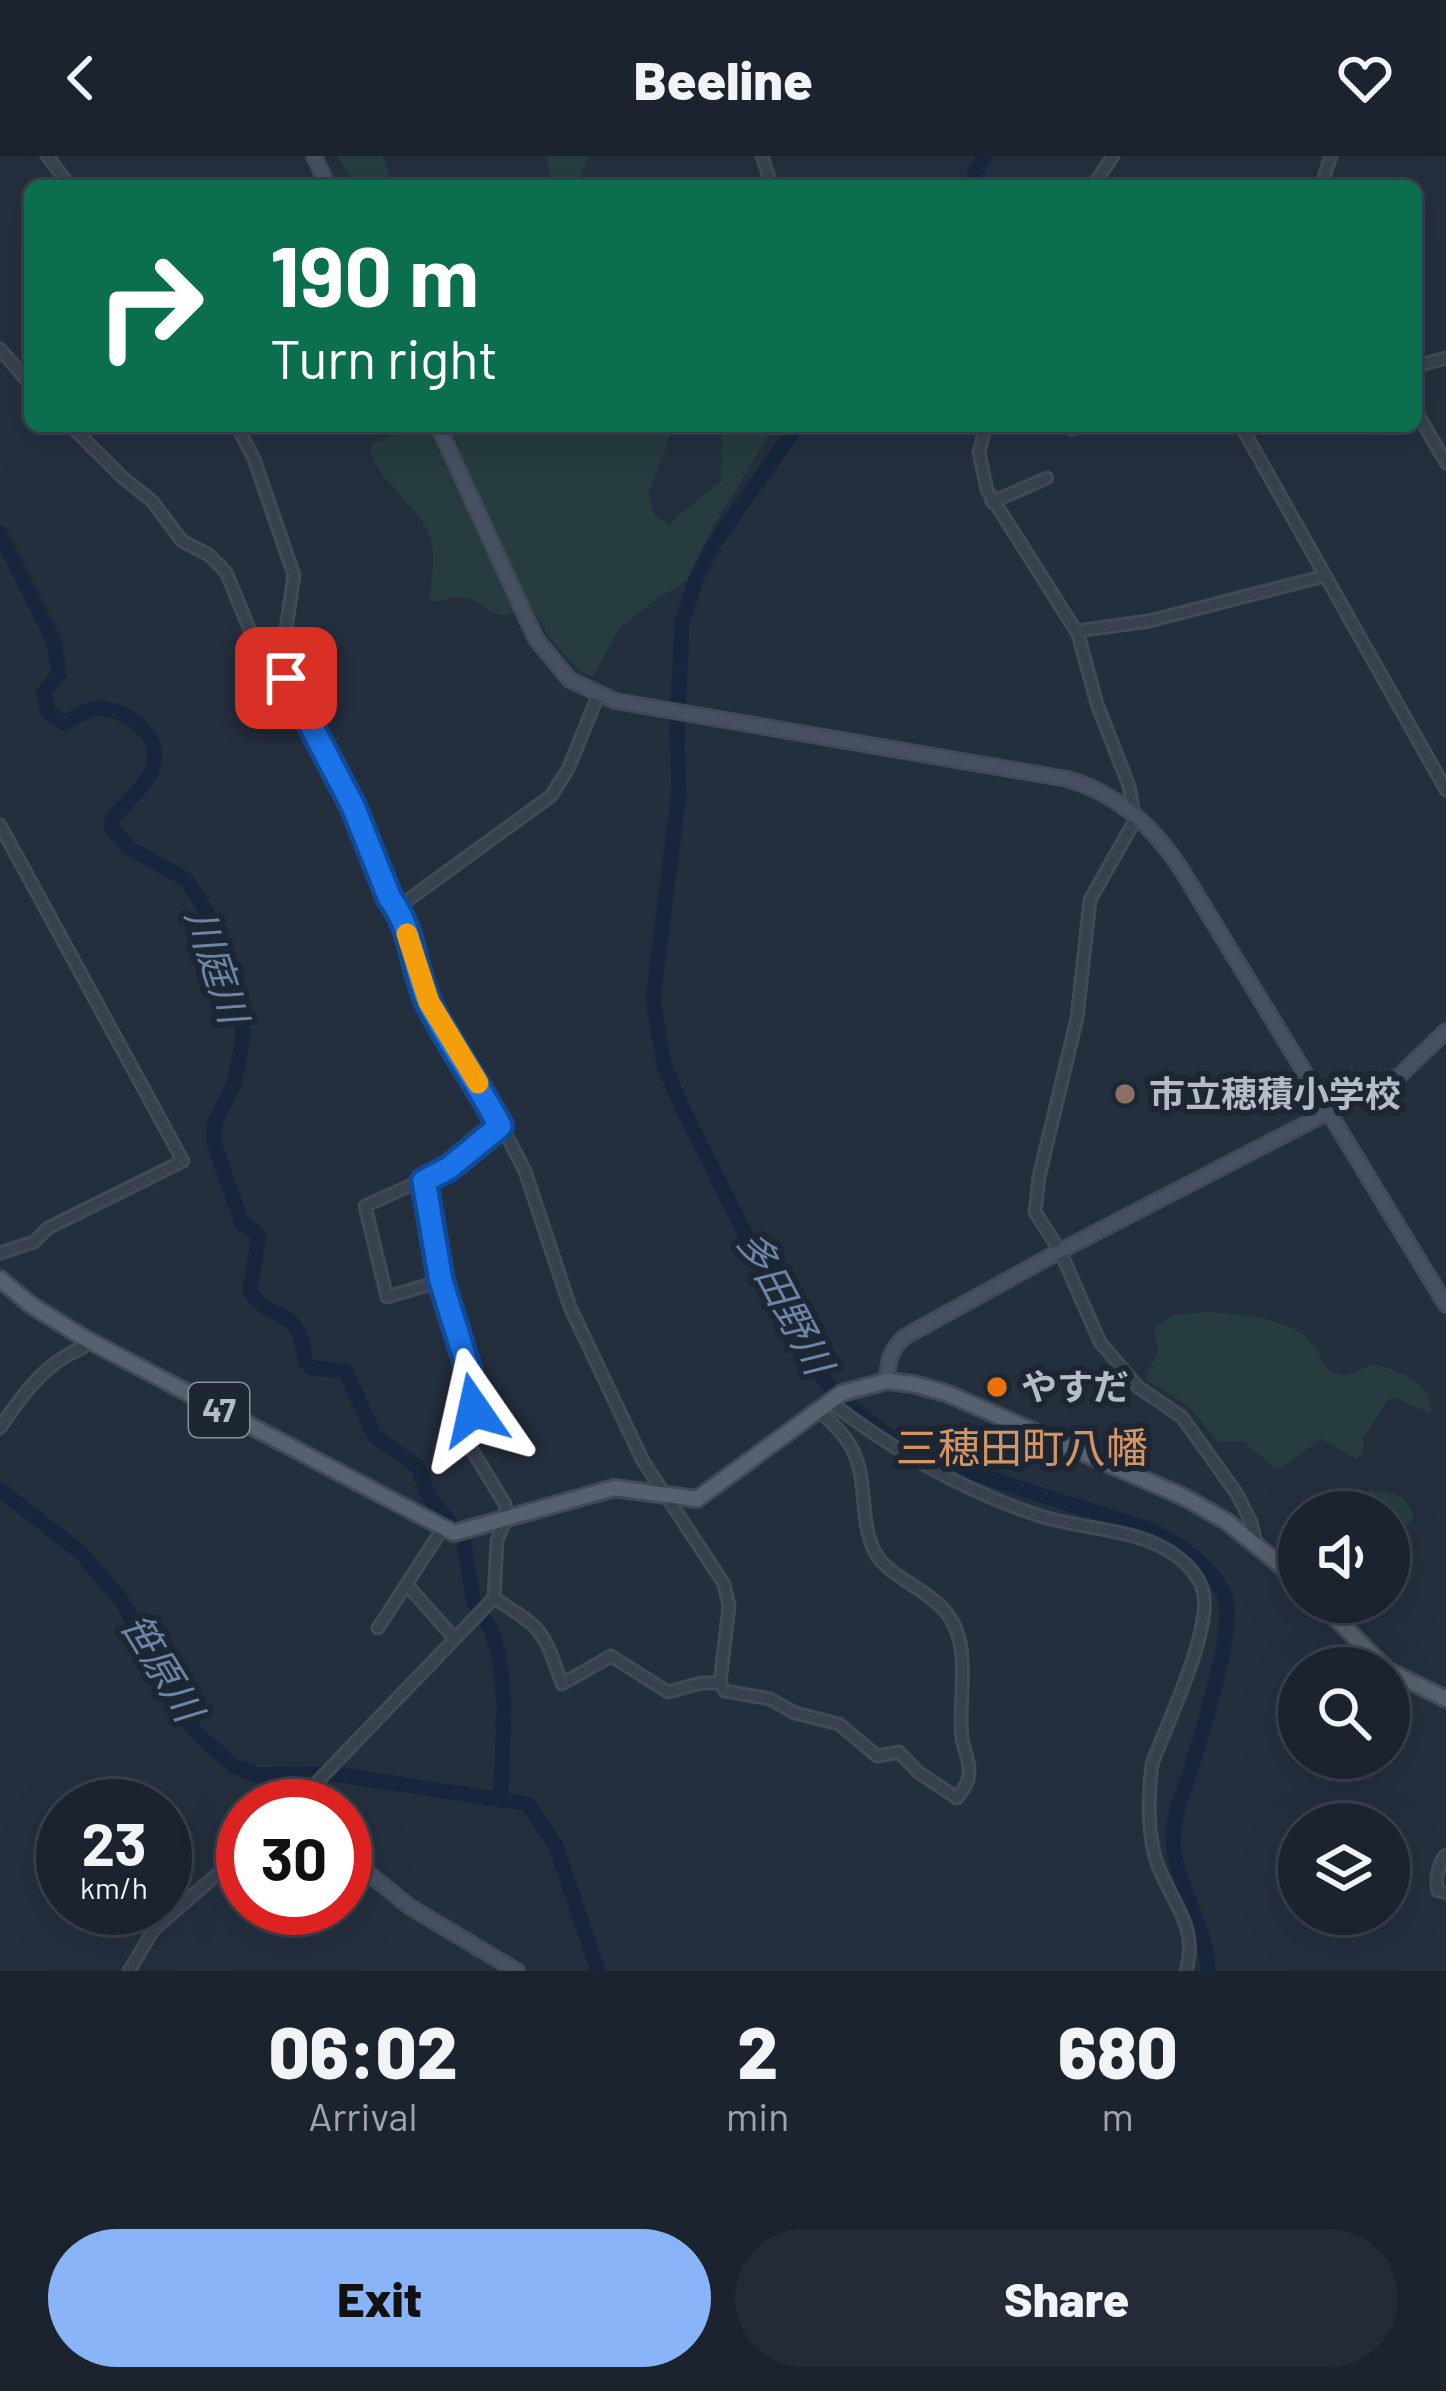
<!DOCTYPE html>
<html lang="en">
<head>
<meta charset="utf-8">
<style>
	:root { --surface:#1b232e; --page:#242b36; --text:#f1f3f6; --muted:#a0a4aa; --line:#39404a; --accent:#8ab4f8 }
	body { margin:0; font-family:Barlow,"Noto Sans JP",sans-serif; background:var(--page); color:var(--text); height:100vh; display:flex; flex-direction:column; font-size:45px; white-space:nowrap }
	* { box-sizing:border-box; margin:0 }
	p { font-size:39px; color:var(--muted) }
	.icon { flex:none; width:66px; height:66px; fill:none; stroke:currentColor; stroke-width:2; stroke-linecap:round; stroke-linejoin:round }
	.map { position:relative; height:1815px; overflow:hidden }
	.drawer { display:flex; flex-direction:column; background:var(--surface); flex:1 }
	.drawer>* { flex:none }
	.hud { position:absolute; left:24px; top:24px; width:1398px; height:252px; border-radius:18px; box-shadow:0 12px 48px #0002,0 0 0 3px var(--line); background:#0b6e4f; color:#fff; overflow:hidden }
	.tools { position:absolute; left:1278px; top:1335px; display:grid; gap:24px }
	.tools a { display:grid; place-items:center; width:132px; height:132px; border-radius:50%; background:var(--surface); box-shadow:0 12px 48px #0002,0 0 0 3px var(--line); font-size:60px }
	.speed { position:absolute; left:36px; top:1623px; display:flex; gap:24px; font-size:60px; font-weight:700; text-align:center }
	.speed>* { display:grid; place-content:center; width:156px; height:156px; border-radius:50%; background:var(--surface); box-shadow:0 12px 48px #0002,0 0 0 3px var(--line); line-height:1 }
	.speed small { font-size:30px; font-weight:400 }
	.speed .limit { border:18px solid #d22; background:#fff; color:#111 }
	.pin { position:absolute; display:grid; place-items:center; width:102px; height:102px; color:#fff; margin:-51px; border-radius:24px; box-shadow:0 6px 18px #0006 }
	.me { position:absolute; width:132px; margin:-66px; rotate:349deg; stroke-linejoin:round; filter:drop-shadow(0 0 9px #0008) }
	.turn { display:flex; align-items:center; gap:42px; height:252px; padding:0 48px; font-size:54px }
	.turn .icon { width:156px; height:156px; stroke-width:2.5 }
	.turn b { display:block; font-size:84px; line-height:102px }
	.eta { display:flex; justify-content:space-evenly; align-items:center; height:204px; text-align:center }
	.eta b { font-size:72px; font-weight:800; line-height:84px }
	.primary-button { display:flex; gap:24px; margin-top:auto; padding:24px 48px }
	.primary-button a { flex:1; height:138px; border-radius:72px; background:var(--accent); color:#111; font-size:48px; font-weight:800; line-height:138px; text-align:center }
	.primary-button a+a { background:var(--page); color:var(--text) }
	header { display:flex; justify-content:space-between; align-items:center; height:156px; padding:0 48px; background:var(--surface); font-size:54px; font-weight:800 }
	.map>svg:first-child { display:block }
	.green { fill:#263c3f }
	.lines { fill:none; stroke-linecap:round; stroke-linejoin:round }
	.river { stroke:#17263c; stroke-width:15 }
	.street-casing { stroke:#414a57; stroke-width:15 }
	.secondary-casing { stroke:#414a57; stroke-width:18 }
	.primary-casing { stroke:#414a57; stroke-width:20 }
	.street { stroke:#38414e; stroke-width:9 }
	.secondary { stroke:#465061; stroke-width:12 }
	.primary { stroke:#56606e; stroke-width:14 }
	.route-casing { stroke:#114b97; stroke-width:30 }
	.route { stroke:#1a73e8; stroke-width:21 }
	.slow { stroke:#f59e0b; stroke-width:21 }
	.education-dot { fill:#8d6e63; stroke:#1d2633; stroke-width:4.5 }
	.food-dot { fill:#e8710a; stroke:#1d2633; stroke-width:4.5 }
	.labels { text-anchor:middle; stroke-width:12; stroke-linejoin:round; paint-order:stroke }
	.shield { fill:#1d2633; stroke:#878f9c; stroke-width:3 }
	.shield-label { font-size:33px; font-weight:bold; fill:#b4bcc9 }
	.poi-label { font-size:36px; font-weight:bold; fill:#b4bcc9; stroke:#1d2633; text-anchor:start }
	.water-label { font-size:39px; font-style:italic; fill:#6d86a8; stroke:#1d2633 }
	.quarter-label { font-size:42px; fill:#d59563; stroke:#1d2633 }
</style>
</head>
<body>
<header><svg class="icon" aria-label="back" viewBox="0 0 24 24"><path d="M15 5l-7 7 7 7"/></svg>Beeline<svg class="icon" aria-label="heart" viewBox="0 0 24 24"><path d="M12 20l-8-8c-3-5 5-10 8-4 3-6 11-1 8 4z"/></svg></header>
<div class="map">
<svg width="1446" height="1815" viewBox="0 0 1446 1815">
	<rect width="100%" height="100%" fill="#242f3e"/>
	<!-- green -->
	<g class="green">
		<path d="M337 0H383L393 30H355Z"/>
		<path d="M547 0H589L577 30H550Z"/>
		<path d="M421 270 430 276 514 457C485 465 484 441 460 441 450 441 440 446 430 446 430 420 440 398 426 372 412 344 366 314 371 288Z"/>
		<path d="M449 270H663L671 277 648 338 654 359 669 368 721 325 722 270H774L715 368 689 423 648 449 618 474 593 521C536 500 475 328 449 270Z"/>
		<path d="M1210 1156C1242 1158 1289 1162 1312 1187 1321 1197 1322 1213 1336 1217 1349 1222 1361 1213 1373 1208 1401 1216 1431 1223 1431 1258L1394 1241 1388 1244 1363 1283V1297L1356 1303 1321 1283 1281 1312 1271 1310 1244 1285 1218 1286 1189 1250 1145 1223 1158 1194 1154 1172 1172 1159Z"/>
		<path d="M1368 1335C1392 1335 1405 1336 1414 1361L1389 1393V1356H1354L1352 1351 1357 1341Z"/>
	</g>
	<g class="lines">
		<!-- river -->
		<g class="river">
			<path d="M969 30 984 0"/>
			<path d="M797 270 713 389 696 423 682 467 677 579 679 636 653 843 664 909 682 951 806 1200 838 1241 910 1297 1148 1373C1179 1388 1207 1405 1224 1438 1238 1467 1200 1584 1189 1619 1183 1639 1173 1659 1173 1681 1173 1727 1207 1768 1208 1815"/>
			<path d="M0 377 54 485 59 518 43 537 48 556 64 567C75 562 88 552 99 552 125 552 162 580 154 608 149 628 125 647 113 662L111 671 129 692 186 723 207 756 217 797 242 868 243 883 234 928 214 968V987L242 1067 259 1079 250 1135C275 1172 300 1146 305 1206L312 1212 345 1215 375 1280 418 1311 429 1341 463 1382 474 1447 491 1473 499 1500 504 1548 501 1642"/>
			<path d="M0 1334 80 1396 122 1445 182 1559 200 1580 234 1610 256 1619 334 1618 528 1648 556 1690 598 1815"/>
		</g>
		<defs>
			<g id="street">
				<path d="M47 0 70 30"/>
				<path d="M762 0 772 30"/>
				<path d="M1093 30 1113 0"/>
				<path d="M1321 30 1331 0"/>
				<path d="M0 193 30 228"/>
				<path d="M1416 210 1446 202"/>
				<path d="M1416 255 1446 307"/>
				<path d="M71 270 122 321 152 345 182 385 209 399 226 416 252 479 286 522 328 596 390 743 403 762 411 800 429 846 482 932 525 1015 570 1151 643 1305 724 1428 729 1450 720 1527"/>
				<path d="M237 270 254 303 294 419 280 514"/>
				<path d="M986 270 979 296 987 334 1078 478 1097 548 1129 630 1135 664 1090 744 1077 862 1039 1021 1035 1056 1060 1095 1100 1186 1138 1231 1182 1261 1237 1338 1251 1366 1256 1387"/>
				<path d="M1065 270 1072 273 1087 270"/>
				<path d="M1241 270 1446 634"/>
				<path d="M992 346 1047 322"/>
				<path d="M1077 475 1149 465 1325 420"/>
				<path d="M0 669 183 1005 48 1072 34 1086 0 1097"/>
				<path d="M397 752 551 640 568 613 598 540"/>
				<path d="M441 1125 387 1141 365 1050 449 1012 500 970"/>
				<path d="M829 1245C891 1293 963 1334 1037 1359 1076 1372 1124 1372 1160 1390 1178 1399 1198 1415 1203 1435 1213 1473 1167 1567 1152 1608 1148 1639 1147 1681 1158 1710 1173 1748 1199 1772 1186 1815"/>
				<path d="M0 1272C21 1240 46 1206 82 1192L84 1182"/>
				<path d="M408 1430 454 1482"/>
				<path d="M494 1442C545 1475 542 1472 562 1528L611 1500 668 1536 701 1527H720L725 1535 770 1543 795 1557 839 1568 877 1600 899 1596 918 1616 957 1642C963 1634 968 1628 969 1618 970 1605 964 1594 962 1582 957 1542 974 1488 945 1455 926 1432 887 1420 875 1396 859 1365 868 1328 854 1297 846 1279 832 1267 818 1254"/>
				<path d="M378 1472 443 1372"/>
				<path d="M294 1650 494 1442 497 1385 507 1360 505 1348 466 1284C483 1222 456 1186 442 1128 434 1095 431 1059 424 1025"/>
				<path d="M1446 1699C1438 1706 1435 1725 1438 1735L1446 1737"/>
				<path d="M129 1815 154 1773 243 1696"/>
			</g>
			<g id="secondary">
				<path d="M314 0 328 30"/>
				<path d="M438 270 536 483 570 524 615 545 1067 623C1117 637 1153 670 1181 713L1446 1149"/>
				<path d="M887 1225C888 1205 890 1193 906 1180L1060 1095 1400 919 1446 875"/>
				<path d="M345 1698 410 1751 517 1815"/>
			</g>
			<g id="primary">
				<path d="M0 1123 31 1149 84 1182 454 1377 614 1332 697 1343 842 1237 887 1225 913 1228 946 1237 1184 1341 1226 1365 1299 1424"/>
				<path d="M1320 1446 1385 1512"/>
				<path d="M1389 1515 1446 1543"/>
			</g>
		</defs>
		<!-- street casing -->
		<use href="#street" class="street-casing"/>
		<!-- secondary casing -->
		<use href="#secondary" class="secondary-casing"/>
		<!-- primary casing -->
		<use href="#primary" class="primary-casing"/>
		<!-- street -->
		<use href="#street" class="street"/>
		<!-- secondary -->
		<use href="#secondary" class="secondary"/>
		<!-- primary -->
		<use href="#primary" class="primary"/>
	</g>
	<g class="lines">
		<defs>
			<path id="route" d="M286 522 353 650 390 743C413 772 413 814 429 848 450 890 478 928 500 970L449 1012 424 1025 441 1125 468 1212 474 1254"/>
		</defs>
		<!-- route casing -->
		<use href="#route" class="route-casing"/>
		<!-- route -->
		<use href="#route" class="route"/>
		<!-- slow -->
		<path class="slow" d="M407 778 429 846 478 927"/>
	</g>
	<!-- markers -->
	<circle class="education-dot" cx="1125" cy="938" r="12"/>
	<circle class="food-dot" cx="997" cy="1231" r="12"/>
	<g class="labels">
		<!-- shield labels -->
		<rect class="shield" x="189" y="1227" width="60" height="54" rx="9"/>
		<g class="shield-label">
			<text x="219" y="1266">47</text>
		</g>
		<!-- poi labels -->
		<g class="poi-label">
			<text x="1149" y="951">市立穂積小学校</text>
			<text x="1021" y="1244">やすだ</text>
		</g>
		<!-- water labels -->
		<g class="water-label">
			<text transform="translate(217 810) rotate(72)" y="14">川庭川</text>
			<text transform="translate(785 1146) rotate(62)" y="14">多田野川</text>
			<text transform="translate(162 1511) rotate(59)" y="14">笹原川</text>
		</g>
		<!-- quarter labels -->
		<g class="quarter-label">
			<text x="1022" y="1307">三穂田町八幡</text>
		</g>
	</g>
</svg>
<div class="tools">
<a><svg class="icon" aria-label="sound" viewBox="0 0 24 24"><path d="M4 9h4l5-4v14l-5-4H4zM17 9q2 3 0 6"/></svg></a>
<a><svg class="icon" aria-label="search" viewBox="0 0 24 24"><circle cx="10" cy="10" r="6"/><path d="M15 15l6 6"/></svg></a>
<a><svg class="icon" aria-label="layers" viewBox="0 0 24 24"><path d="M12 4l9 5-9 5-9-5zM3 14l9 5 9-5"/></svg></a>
</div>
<div class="speed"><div>23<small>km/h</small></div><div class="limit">30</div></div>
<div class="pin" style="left:286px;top:522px;background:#d93025"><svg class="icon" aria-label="arrive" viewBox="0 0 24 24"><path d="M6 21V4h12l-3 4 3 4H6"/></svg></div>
<svg class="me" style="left:474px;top:1254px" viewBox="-20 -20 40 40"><path d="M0-17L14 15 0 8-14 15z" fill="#1a73e8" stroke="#fff" stroke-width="4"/></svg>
<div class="hud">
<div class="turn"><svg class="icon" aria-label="right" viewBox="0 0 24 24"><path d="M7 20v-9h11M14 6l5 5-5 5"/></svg><div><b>190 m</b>Turn right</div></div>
</div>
</div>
<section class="drawer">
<div class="eta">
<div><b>06:02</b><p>Arrival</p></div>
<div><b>2</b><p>min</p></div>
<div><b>680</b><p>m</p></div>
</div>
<div class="primary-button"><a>Exit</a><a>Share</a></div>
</section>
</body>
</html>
